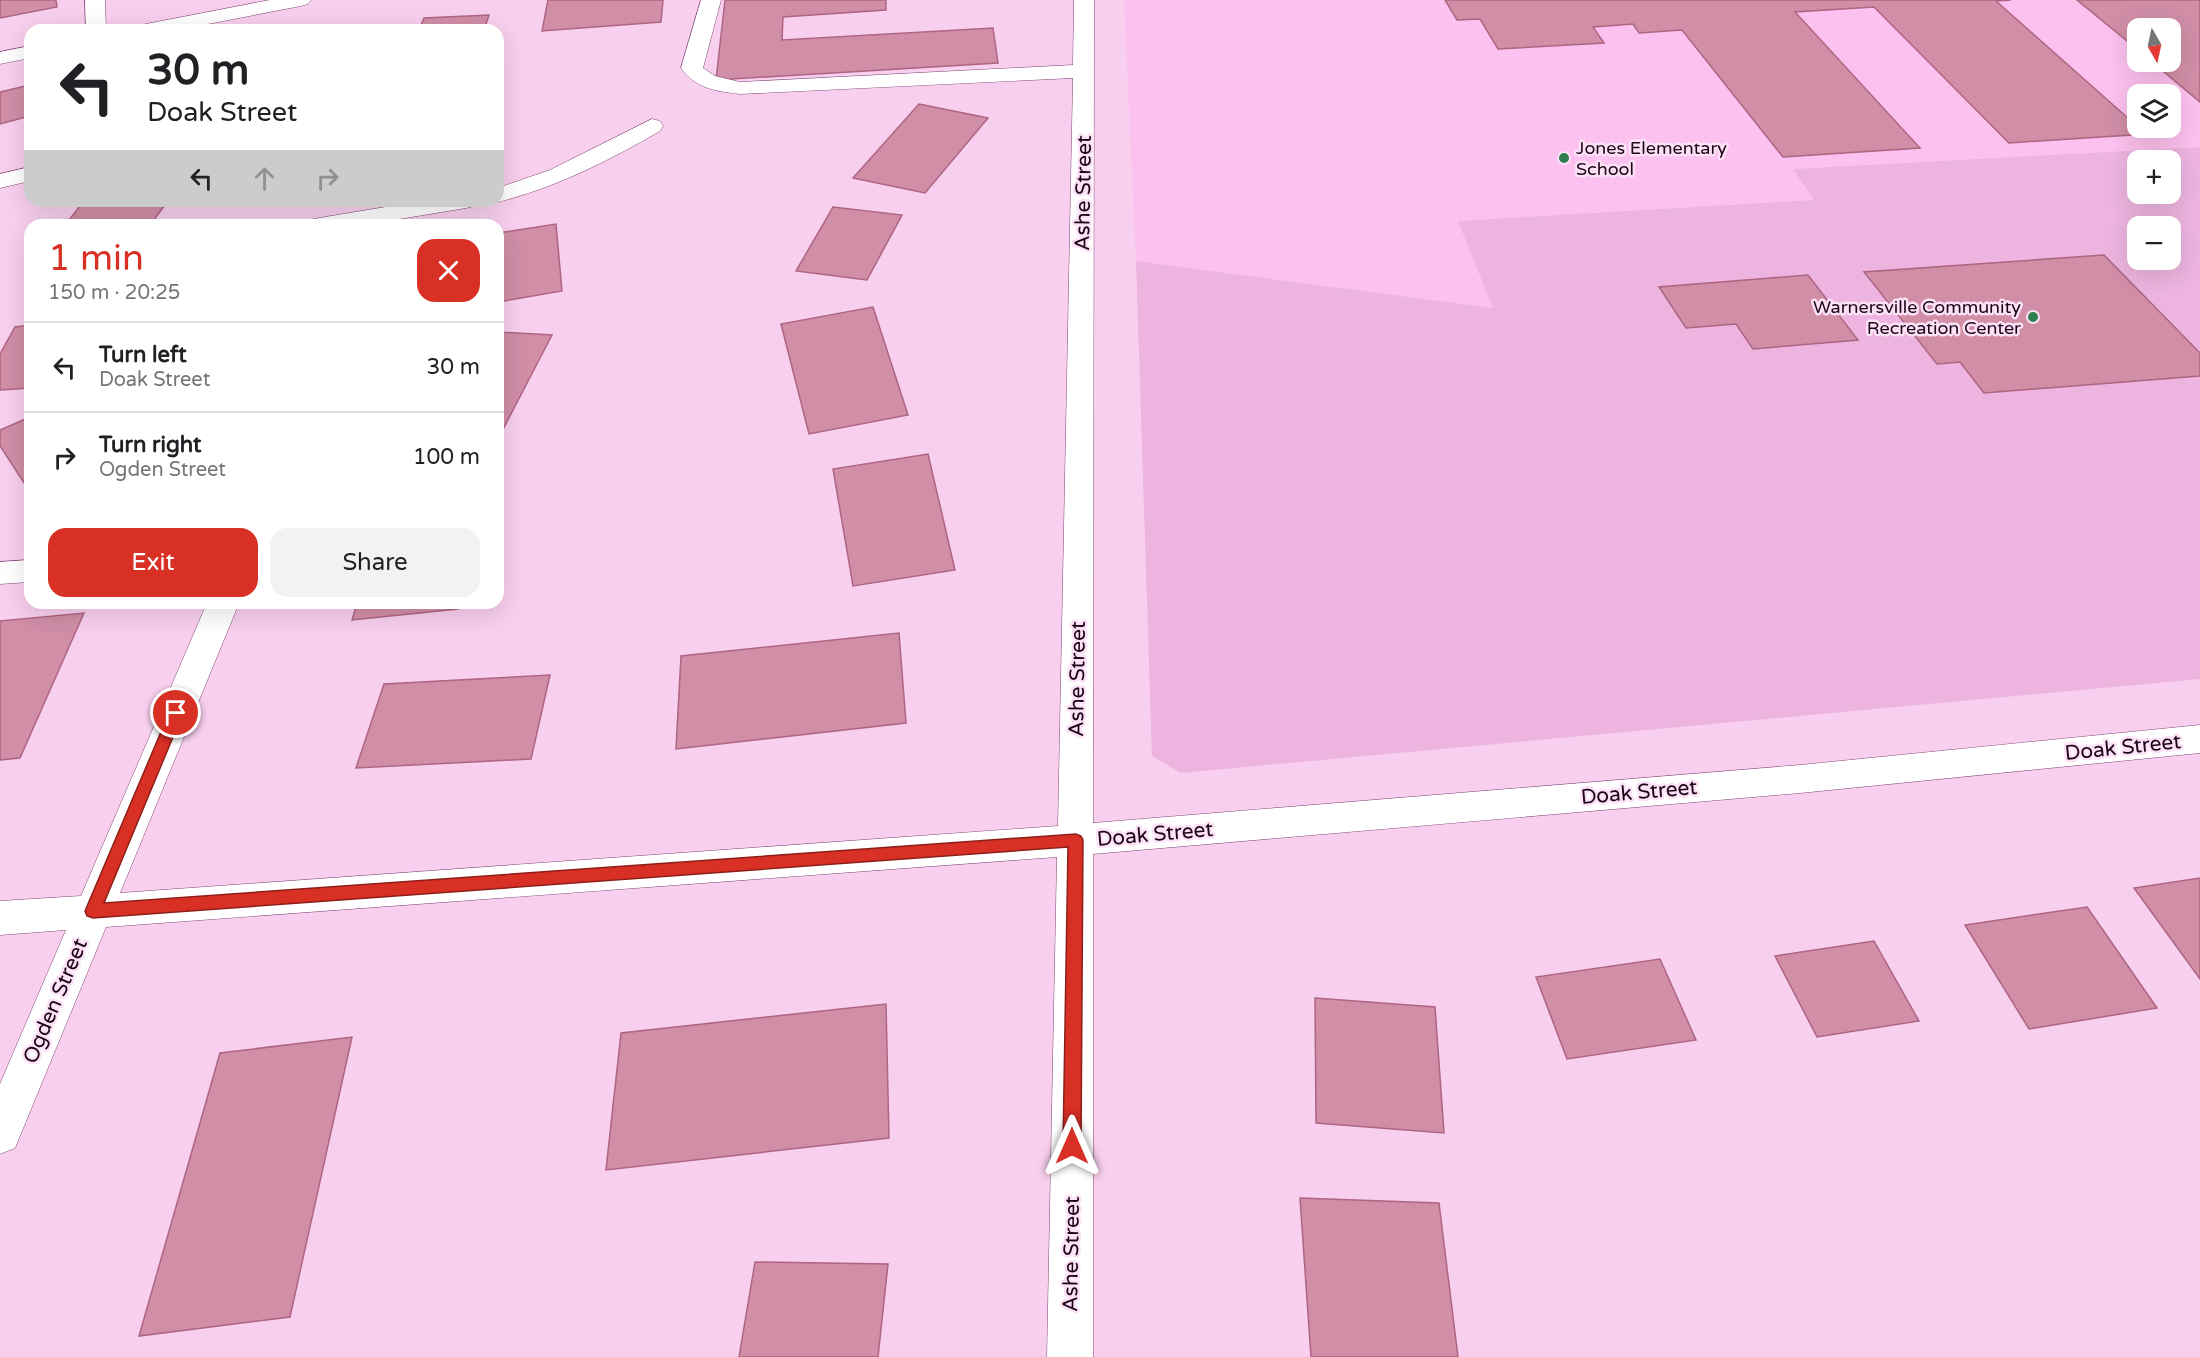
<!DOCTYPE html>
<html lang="en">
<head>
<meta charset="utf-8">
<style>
	:root { --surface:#fff; --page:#f2f2f2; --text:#202124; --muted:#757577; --line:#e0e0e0; --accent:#d93025 }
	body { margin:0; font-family:"Varela Round",sans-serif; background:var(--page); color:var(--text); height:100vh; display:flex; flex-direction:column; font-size:22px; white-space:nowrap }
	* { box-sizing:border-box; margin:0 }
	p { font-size:20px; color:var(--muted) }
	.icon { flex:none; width:33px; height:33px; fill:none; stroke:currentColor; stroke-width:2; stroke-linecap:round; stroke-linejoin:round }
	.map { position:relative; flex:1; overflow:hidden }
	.drawer { position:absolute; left:24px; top:219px; width:480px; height:390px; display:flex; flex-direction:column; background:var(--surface); border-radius:18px; box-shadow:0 6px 24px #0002 }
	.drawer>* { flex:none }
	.top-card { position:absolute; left:24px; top:24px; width:480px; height:183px; border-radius:18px; box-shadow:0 6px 24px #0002; background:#fff; color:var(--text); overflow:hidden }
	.needle { width:39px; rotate:171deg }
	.tools { position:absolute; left:2127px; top:18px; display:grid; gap:12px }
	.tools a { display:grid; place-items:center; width:54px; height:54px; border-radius:12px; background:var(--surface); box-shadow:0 6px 24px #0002; font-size:30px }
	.pin { position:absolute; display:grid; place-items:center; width:51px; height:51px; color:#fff; margin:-26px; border:3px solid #fff; border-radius:50%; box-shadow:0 2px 6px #0007 }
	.me { position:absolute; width:66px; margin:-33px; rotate:0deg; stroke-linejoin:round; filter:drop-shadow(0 0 4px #0008) }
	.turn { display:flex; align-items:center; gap:21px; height:126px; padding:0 24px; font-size:27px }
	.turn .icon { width:78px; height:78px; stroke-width:2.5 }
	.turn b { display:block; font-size:42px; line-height:51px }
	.lanes { display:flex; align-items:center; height:57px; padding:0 24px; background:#0003; justify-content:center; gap:30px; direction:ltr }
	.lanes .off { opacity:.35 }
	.round { display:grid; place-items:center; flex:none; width:63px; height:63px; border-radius:18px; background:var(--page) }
	.overview { display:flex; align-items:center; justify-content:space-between; height:102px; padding:0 24px }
	h1 { font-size:36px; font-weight:600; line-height:45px; color:var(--accent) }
	.button { display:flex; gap:12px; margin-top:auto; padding:12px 24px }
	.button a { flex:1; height:69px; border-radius:18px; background:var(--accent); color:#fff; font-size:24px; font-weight:600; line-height:69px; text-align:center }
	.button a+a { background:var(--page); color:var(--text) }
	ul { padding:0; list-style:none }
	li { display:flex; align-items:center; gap:18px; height:90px; padding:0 24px; border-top:2px solid var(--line) }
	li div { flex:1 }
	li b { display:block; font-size:22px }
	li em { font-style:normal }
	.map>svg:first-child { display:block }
	.built { fill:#fcc1ee; fill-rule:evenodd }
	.green { fill:#ecb4df; fill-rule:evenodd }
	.building { fill:#d08ea7; stroke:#ae6582; stroke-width:1.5 }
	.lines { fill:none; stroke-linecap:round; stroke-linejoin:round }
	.minor-casing { stroke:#7f4674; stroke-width:1 }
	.minor { fill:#fff; fill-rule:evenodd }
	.route { fill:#d93025; stroke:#8d1f18; stroke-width:1.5 }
	.poi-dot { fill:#2d7f50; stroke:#fde1f6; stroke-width:2 }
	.labels { text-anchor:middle; stroke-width:5; stroke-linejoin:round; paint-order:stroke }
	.far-poi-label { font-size:18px; fill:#1b0517; stroke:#fde1f6; text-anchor:start }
	.street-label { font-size:21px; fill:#1b0517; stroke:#fde1f6 }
</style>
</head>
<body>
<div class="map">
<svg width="2200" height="1357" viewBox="0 0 2200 1357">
	<rect width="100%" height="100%" fill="#f8cfee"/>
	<!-- built -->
	<path class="built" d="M1124 0H2200V147L1794 169 1815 200 1458 221 1494 308 1136 261ZM2138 28H2170V62H2138ZM2138 94H2170V128H2138Z"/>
	<!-- green -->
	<path class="green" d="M2200 147V679L1181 773 1152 756 1136 261 1493 308 1458 221 1814 200 1793 169ZM2138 160H2170V194H2138ZM2138 226H2170V260H2138Z"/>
	<!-- building -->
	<g class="building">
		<path d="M0 0H56L57 7 0 18Z"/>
		<path d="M548 0H663L661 22 542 31Z"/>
		<path d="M725 0H886V10L783 17 782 40 993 28 998 63 716 80Z"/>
		<path d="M1445 0H2011L1996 1 2146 134 2009 143 1874 7 1795 12 1920 148 1783 157 1682 30 1639 33 1633 24 1593 27 1604 43 1498 49 1480 19 1457 20Z"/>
		<path d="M2077 0H2200V102L2152 62H2170V28H2138V50Z"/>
		<path d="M489 15 484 30H419L424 18Z"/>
		<path d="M30 85V116L0 124V92Z"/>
		<path d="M919 104 988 118 925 193 853 178Z"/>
		<path d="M84 201H168L150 225H65Z"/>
		<path d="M833 207 902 215 867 280 796 271Z"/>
		<path d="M556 224 562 291 498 302V233Z"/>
		<path d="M2104 255 2200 353V376L1984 393 1960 362 1937 364 1864 272Z"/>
		<path d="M1808 275 1858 340 1753 349 1736 324 1686 328 1659 287Z"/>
		<path d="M873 307 908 415 809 434 781 324Z"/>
		<path d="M30 325V388L0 390V354L15 327Z"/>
		<path d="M498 332 552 335 498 439Z"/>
		<path d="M30 417V492L0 446V430Z"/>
		<path d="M928 454 955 570 853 586 833 469Z"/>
		<path d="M357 603H459L458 609 352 620Z"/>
		<path d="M84 613 20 758 0 760V621Z"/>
		<path d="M899 633 906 723 676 749 681 656Z"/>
		<path d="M550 675 531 759 356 768 384 684Z"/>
		<path d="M2200 878V979L2134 888Z"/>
		<path d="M2087 907 2157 1008 2029 1029 1965 925Z"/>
		<path d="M1874 941 1919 1021 1817 1037 1775 956Z"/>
		<path d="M1660 959 1696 1040 1567 1059 1536 977Z"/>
		<path d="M1315 998 1435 1007 1444 1133 1316 1123Z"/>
		<path d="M886 1004 889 1138 606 1170 621 1033Z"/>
		<path d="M352 1037 290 1317 139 1336 220 1053Z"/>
		<path d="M1300 1198 1439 1203 1458 1357H1311Z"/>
		<path d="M755 1262 888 1264 878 1357H739Z"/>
	</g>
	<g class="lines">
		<defs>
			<g id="minor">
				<path d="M85 0H105L106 30H86Z"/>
				<path d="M270 0H311L308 4 301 6 177 30H136L139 26 146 24Z"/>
				<path d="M701 0H721L703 68 715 76 740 82 1073 65 1074 0H1094L1093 823 1800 765 2200 725V753L1800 793 1093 854V1357H1047L1057 857 106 927 15 1148 0 1154V1084L66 930 0 935V901L81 896 207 603H239L120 893 1058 826 1073 78 740 94C716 91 696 89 681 68Z"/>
				<path d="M30 46V58L0 64V52Z"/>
				<path d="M652 119 660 121 663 126 660 131C608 161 557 187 498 202L494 201H498V188L550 170Z"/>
				<path d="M30 167V181L0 188V174Z"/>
				<path d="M422 201H478L474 206 466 208 363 225H307L310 220 319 218Z"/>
				<path d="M30 560V582L0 584V562Z"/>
			</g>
		</defs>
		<!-- minor casing -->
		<use href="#minor" class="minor-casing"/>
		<!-- minor -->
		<use href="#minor" class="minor"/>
	</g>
	<!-- route -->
	<path class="route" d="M176 708 183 713 104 903 1076 834 1081 836 1083 840 1081 1146 1078 1152 1072 1154 1066 1152 1063 1146 1068 847 93 918 87 916 85 911 169 713Z"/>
	<!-- markers -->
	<g class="poi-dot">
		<circle cx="1564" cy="158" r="6"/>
		<circle cx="2033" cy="317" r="6"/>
	</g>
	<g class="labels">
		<!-- far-poi labels -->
		<g class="far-poi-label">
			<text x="1576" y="154">Jones Elementary<tspan x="1576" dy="21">School</tspan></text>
			<text x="2021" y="313" text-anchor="end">Warnersville Community<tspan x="2021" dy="21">Recreation Center</tspan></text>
		</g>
		<!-- street labels -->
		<g class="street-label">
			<text transform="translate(1083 193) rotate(-89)" y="7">Ashe Street</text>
			<text transform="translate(1077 679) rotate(-89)" y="7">Ashe Street</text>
			<text transform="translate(2123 747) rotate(-6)" y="7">Doak Street</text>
			<text transform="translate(1639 792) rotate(-5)" y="7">Doak Street</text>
			<text transform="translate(1155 834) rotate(-5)" y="7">Doak Street</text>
			<text transform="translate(55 1001) rotate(-67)" y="7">Ogden Street</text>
			<text transform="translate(1071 1254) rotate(-89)" y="7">Ashe Street</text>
		</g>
	</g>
</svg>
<div class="tools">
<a><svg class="needle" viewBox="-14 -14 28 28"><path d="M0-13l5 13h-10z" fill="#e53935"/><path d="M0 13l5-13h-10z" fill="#757577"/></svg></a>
<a><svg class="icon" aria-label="layers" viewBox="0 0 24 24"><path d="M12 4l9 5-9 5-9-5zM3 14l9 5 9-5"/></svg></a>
<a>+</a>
<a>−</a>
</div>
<div class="pin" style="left:176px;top:713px;background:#d93025"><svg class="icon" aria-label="arrive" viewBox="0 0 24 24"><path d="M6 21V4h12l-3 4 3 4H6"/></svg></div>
<svg class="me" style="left:1072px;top:1146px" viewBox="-20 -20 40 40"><path d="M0-17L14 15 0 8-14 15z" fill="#d93025" stroke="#fff" stroke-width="4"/></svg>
<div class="top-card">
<div class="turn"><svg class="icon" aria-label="left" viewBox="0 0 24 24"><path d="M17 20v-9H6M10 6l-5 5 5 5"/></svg><div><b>30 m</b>Doak Street</div></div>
<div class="lanes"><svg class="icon" aria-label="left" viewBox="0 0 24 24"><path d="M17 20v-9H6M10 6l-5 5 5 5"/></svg><svg class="icon off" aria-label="ahead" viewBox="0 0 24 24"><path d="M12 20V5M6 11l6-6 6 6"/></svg><svg class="icon off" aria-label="right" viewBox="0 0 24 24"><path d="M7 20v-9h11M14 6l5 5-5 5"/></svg></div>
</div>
<section class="drawer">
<div class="overview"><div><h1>1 min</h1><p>150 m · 20:25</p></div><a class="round" style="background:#d93025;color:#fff"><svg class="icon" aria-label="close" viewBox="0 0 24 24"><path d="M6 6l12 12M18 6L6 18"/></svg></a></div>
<ul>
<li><svg class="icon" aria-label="left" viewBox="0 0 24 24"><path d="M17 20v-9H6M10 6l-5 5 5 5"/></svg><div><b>Turn left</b><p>Doak Street</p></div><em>30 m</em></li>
<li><svg class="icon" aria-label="right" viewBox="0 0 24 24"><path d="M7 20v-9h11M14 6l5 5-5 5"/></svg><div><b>Turn right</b><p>Ogden Street</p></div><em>100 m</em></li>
</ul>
<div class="button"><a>Exit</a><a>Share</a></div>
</section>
</div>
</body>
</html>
